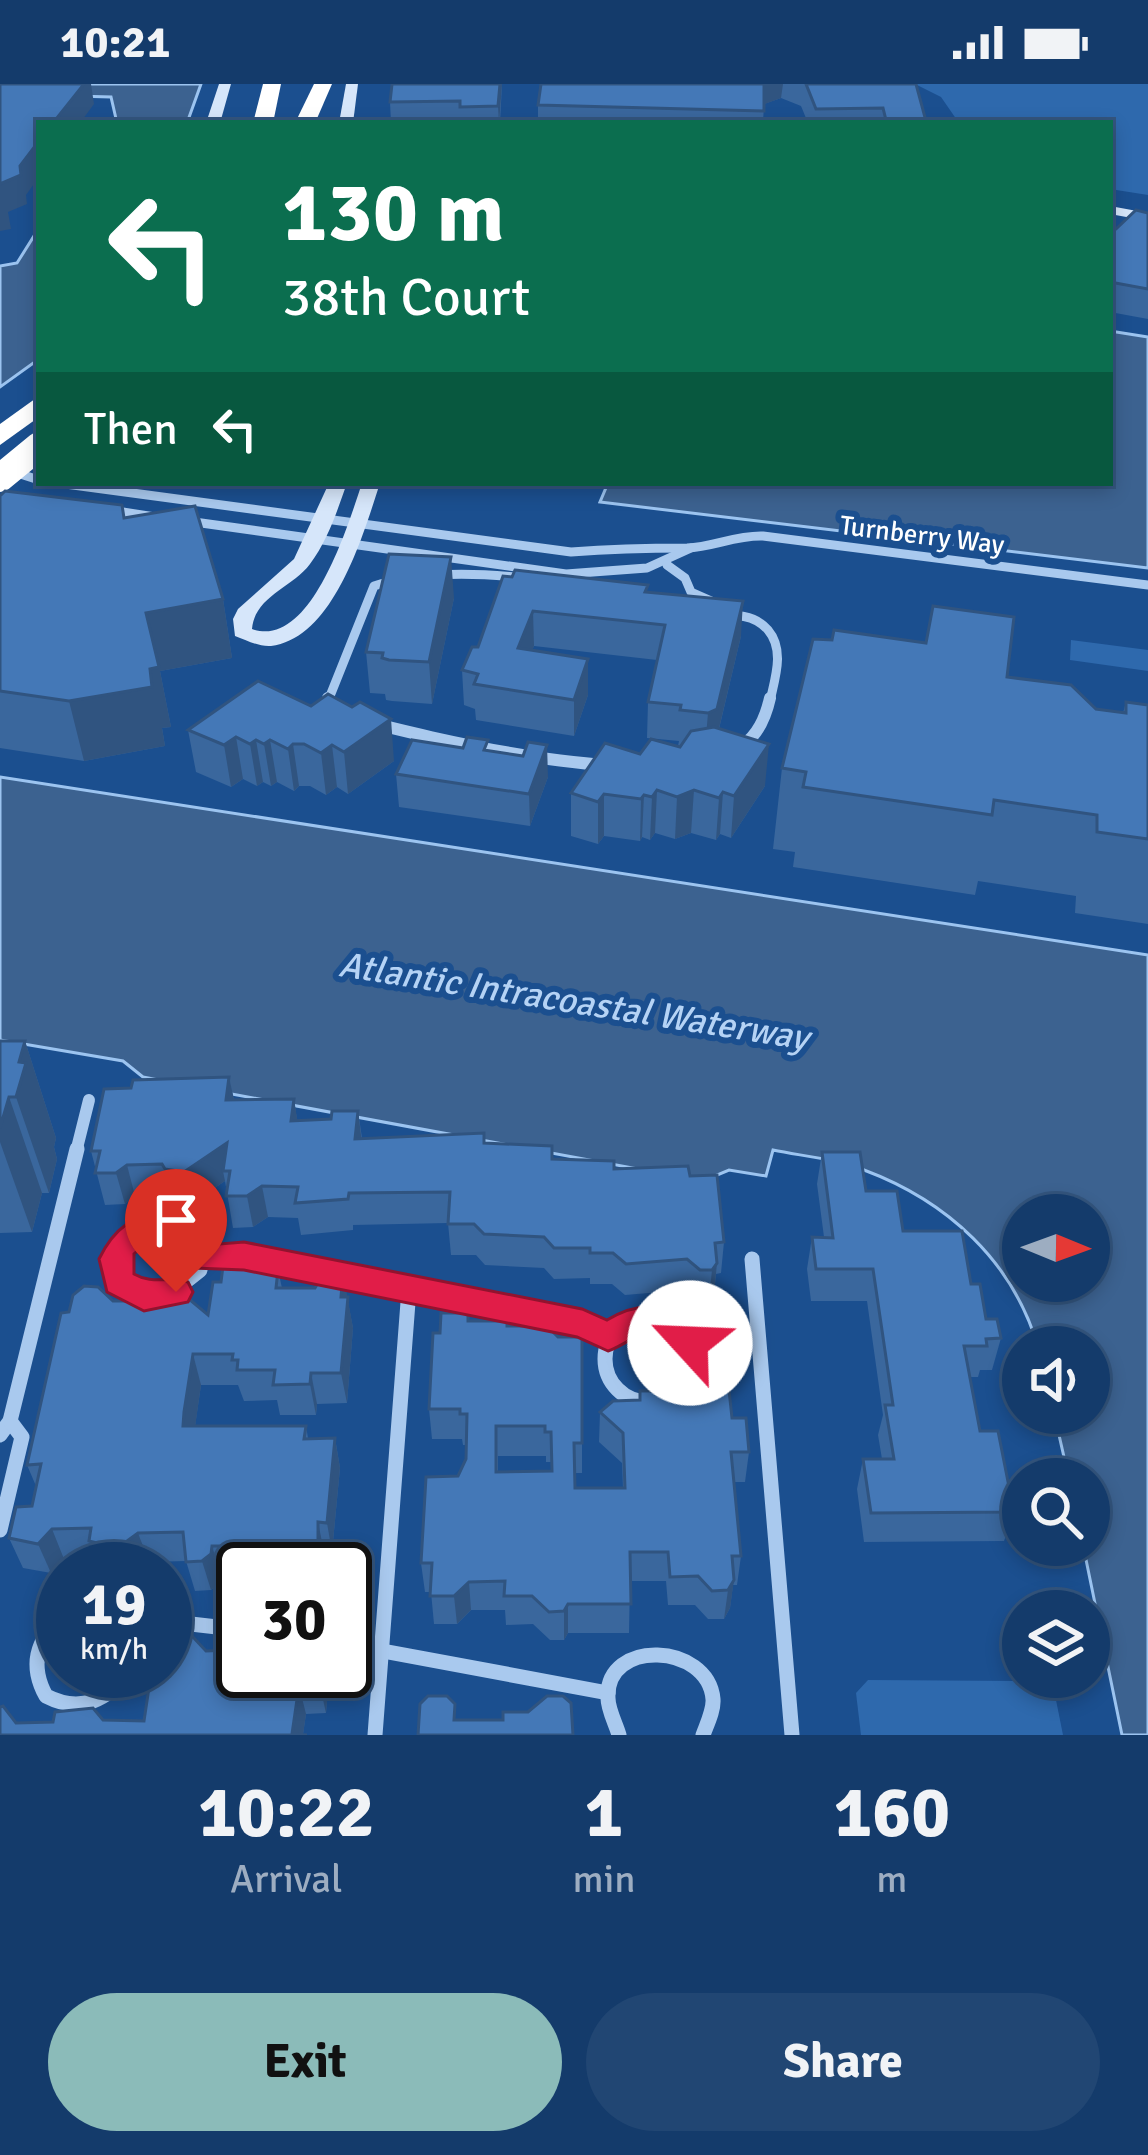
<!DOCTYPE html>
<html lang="en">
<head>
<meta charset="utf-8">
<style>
	:root { --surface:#143b6b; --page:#214673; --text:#f1f3f6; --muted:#9dadc1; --line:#33557e; --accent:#8bbbb9 }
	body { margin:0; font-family:Signika,sans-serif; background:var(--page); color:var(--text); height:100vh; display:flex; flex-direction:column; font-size:45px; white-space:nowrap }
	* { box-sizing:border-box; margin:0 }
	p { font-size:39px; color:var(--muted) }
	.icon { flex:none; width:66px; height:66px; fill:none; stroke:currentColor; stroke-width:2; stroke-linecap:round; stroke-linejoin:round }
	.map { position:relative; height:1651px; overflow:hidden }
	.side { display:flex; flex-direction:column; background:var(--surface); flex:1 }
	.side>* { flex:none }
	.top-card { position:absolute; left:36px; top:36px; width:1077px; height:366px; border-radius:0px; box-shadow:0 6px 18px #0003,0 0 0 3px var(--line); background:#0b6e4f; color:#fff; overflow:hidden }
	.needle { width:78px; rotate:91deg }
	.fabs { position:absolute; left:1002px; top:1110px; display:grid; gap:24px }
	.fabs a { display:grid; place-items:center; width:108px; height:108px; border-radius:50%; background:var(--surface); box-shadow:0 6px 18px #0003,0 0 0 3px var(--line); font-size:60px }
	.speed { position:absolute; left:36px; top:1458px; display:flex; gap:24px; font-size:60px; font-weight:700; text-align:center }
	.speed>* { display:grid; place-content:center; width:156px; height:156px; border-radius:50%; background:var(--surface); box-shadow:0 6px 18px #0003,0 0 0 3px var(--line); line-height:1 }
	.speed small { font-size:30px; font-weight:400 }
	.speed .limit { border:6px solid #111; border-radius:18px; background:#fff; color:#111 }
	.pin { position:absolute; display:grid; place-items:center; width:102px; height:102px; color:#fff; margin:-123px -51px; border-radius:50% 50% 50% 0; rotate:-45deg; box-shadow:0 0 12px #0007 }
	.pin .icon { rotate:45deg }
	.me { position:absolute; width:132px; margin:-66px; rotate:295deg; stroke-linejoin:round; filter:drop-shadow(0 0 9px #0008) }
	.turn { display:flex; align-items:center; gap:42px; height:252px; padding:0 48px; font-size:54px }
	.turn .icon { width:156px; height:156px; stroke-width:2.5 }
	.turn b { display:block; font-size:84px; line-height:102px }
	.then { display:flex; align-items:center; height:114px; padding:0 48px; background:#0003; gap:24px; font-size:45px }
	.eta { display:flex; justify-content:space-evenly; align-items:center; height:204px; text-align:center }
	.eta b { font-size:72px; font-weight:700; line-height:84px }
	.primary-button { display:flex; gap:24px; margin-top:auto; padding:24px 48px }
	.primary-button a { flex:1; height:138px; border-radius:72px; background:var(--accent); color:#111; font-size:48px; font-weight:700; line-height:138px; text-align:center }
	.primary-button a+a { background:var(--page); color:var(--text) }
	.status { display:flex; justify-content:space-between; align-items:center; height:84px; padding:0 60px; background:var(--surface); direction:ltr }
	.status svg { height:33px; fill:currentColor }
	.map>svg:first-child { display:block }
	.green { fill:#2e69ad }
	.water { fill:#3c6290; stroke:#9cc4f0; stroke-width:3; fill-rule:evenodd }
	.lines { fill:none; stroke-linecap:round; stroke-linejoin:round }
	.street-far2 { stroke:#a9c9ee; stroke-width:9 }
	.street-far1 { stroke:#a9c9ee; stroke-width:12 }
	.street { stroke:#a9c9ee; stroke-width:15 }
	.secondary { fill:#d6e6fa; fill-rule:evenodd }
	.highway { fill:#fff; fill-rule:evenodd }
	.highway-bridge { stroke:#fff; stroke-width:28 }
	.wall { fill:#3a679d; fill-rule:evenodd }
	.shaded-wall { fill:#305480 }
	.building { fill:#4478b7; stroke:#305480; stroke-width:3; fill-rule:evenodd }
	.route { fill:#e11d48; stroke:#92132f; stroke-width:3 }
	.labels { text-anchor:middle; stroke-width:12; stroke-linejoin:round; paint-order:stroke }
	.far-street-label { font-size:27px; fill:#fff; stroke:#1b4f8f }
	.water-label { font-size:36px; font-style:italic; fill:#b5d3f5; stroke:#1b4f8f }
</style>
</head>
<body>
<div class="status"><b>10:21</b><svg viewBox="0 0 49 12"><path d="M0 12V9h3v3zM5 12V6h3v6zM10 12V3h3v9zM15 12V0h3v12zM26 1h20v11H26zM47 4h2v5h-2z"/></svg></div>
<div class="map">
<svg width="1148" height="1651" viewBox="0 0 1148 1651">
	<rect width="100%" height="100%" fill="#1b4f8f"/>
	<!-- green -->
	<g class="green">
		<path d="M915 0H1148V111L1110 105V39H959L941 13Z"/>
		<path d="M1071 556 1148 566V587L1070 576Z"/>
		<path d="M868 1596 1035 1597 1055 1611 1063 1651H861L856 1609Z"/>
	</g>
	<!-- water -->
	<g class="water">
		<path d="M0 0H201L187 39H117L111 13 0 10Z"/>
		<path d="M39 144V275L0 303V182L17 179Z"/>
		<path d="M1110 247 1148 253V484L600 418 608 399H1110Z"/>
		<path d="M0 693 1148 871V1651H1122L1083 1461H1089V1395H1069L1054 1329H1089V1263H1038C1013 1177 947 1117 864 1086 836 1075 802 1072 773 1066L766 1092 729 1086 703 1097 210 1006 143 993 123 977 0 956ZM1023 1131H1089V1197H1023Z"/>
	</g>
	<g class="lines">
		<!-- street-far2 -->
		<g class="street-far2">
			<path d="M11 387 39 396"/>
			<path d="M58 399 571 468C610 465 648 464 687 464 713 463 736 451 763 452L1148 501"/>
			<path d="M110 426 155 433"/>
			<path d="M187 437 566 490 647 484 691 464"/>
			<path d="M667 481 685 494 691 508 725 523"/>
			<path d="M328 617 374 502C450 477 568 497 647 516 662 520 674 530 690 532 717 536 747 522 768 546 785 566 775 594 770 617"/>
		</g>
		<!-- street-far1 -->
		<g class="street-far1">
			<path d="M328 614V623L340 631C430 654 663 714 743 661 759 650 766 632 770 614"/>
			<path d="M76 1068 89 1016"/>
		</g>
		<!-- street -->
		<g class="street">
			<path d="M167 1138 194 1145 204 1158 200 1186 171 1209 130 1207 115 1187C119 1156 138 1144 167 1138Z"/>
			<path d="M206 1174 244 1172 582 1240 608 1252"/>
			<path d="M752 1175 792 1651"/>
			<circle cx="648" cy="1275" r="43"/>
			<path d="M0 1351 10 1337 77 1065"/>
			<path d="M0 1446 22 1353 10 1337"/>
			<path d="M63 1532C37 1555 29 1581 46 1612 81 1630 107 1616 131 1587"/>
			<path d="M165 1537 243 1546"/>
			<path d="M345 1560 608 1609"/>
			<path d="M375 1651 409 1205"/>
			<path d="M619 1651C616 1640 608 1626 608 1614 605 1554 708 1559 713 1615 714 1626 707 1640 703 1651"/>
		</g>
		<!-- secondary -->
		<g class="secondary">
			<path d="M219 0H231L220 39H206Z"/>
			<path d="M346 0H358L353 39H339Z"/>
			<path d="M1110 122 1148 129V137L1110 130Z"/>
			<path d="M329 399H347C337 427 328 456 310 480 292 504 255 512 252 545 311 566 348 441 362 399H380C363 451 334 554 271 562 259 563 246 556 235 552L233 535 238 525 294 475Z"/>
		</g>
		<!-- highway -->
		<g class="highway">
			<path d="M263 0H281L273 39H253Z"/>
			<path d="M314 0H332L315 39H295Z"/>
			<path d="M39 312V333L0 361V340Z"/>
		</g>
		<!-- highway-bridge -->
		<path class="highway-bridge" d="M0 394 39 362"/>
	</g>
	<!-- wall -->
	<g class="wall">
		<path d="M392 0H502L500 39H391L390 18Z"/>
		<path d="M541 0H916L926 37V39H808L801 22 781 14 764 20 763 39H538V21Z"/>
		<path d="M1148 129V235L1110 228V144L1116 145Z"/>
		<path d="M464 399H511L509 403H464Z"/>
		<path d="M0 412 124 434 223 515 232 574 160 587 171 643 162 644 165 662 84 677 0 664Z"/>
		<path d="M503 492 647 508 741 552 719 645 765 702 731 754 720 750 716 756 691 749 675 755 655 749 650 756 642 753 640 757 604 752 598 760 571 752V709L640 670 678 662 679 657 647 654 648 618 657 576 534 562 532 566 588 575V611L574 652 476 636 475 625 464 621 462 586 478 563Z"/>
		<path d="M454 514 432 620 392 617 386 616 385 610 370 609 366 568Z"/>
		<path d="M1007 593 1096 625 1123 629 1126 618 1148 621V840L1075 829 1076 812 978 797 975 811 793 783 795 768 773 765 782 684Z"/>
		<path d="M258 597 394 677 348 710 337 703 326 711 310 702H299L294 707 277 698 271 702 263 698 257 702 243 695 231 703 196 688 188 646Z"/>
		<path d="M488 667 548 693 530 742 399 723 396 690Z"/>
		<path d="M0 957H25L56 1054 54 1063 57 1075 49 1109H42L32 1148 0 1149Z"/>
		<path d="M229 993 234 1016 294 1015 297 1036 331 1035 358 1027 362 1054 485 1059 552 1075 614 1085 690 1092 724 1158 721 1189 716 1190 714 1210 709 1216 697 1217 684 1206 625 1211 612 1200H590V1194L554 1195 544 1184 485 1181 476 1171H451L448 1139 353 1141V1146L301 1151 298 1134 268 1133 253 1143 233 1144 225 1097 192 1119 173 1117 170 1112H135L125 1120 105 1121 91 1067 131 1004Z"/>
		<path d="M822 1068 866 1107 903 1147 971 1200 986 1235 1001 1254 992 1286H980L978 1293H970L980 1347 1014 1428 1004 1457 864 1458 857 1405 863 1375H882L878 1351 883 1331 867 1217H811L807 1185 812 1153H824L817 1100Z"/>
		<path d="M259 1186H278L282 1204 347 1213 353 1244 347 1319 317 1320 316 1331H280L277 1316 244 1317 238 1301H201L195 1342H306L308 1354H335L340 1384 332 1468H324V1485H243V1491H221L220 1499 211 1506 195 1507 186 1477 149 1478 140 1485H100L96 1474 64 1475 51 1489 23 1484 9 1454 32 1422 36 1402 27 1381 69 1228 113 1217 208 1231 221 1198Z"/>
		<path d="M469 1237 507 1242 558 1253H582V1389H575V1404H623L622 1379 599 1358 600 1328 639 1316 640 1307 732 1334 749 1368 745 1398H734L741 1472 737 1501H733L730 1524 724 1535H708L695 1521H668L666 1497H630L629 1549H568L564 1556H550L533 1540 506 1541 505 1526H471L457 1540H434L431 1508H425L421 1479 466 1375 467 1361H463L462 1355H432L429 1325 440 1249ZM498 1372H546V1378H552V1387L498 1388Z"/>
		<path d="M232 1566 236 1577 243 1587H328L329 1594 326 1629 306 1630 303 1650 16 1639 144 1637 160 1590 206 1567Z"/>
	</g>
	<!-- shaded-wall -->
	<g class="shaded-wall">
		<path d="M84 0H91L94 20 80 39H53Z"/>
		<path d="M500 0H502L499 39 498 22Z"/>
		<path d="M763 0H783L781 14 762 21Z"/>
		<path d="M39 57V93L26 111 27 120 8 128 11 145 0 147V100L20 82Z"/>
		<path d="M451 473 454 514 432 620 429 578Z"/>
		<path d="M223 515 232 574 160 587 171 643 162 644 165 662 84 677 69 617 146 529Z"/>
		<path d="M743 517 741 552 715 661 705 665 708 629Z"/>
		<path d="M533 527 534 562 519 600 518 564Z"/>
		<path d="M588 575V611L574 652V616Z"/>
		<path d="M391 635 394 677 348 710 344 668Z"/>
		<path d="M236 653 243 695 231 703 224 661Z"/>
		<path d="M256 656 263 698 257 702 250 660Z"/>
		<path d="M270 656 277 698 271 702 264 660Z"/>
		<path d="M293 660 299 702 294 707 288 665Z"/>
		<path d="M769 660 765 702 731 754 734 712Z"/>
		<path d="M332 661 337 703 326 711 321 669Z"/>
		<path d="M547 661 548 693 530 742 529 710Z"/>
		<path d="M657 706 655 749 650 756 652 713Z"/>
		<path d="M694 706 691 749 675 755 677 713Z"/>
		<path d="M723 708 720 750 716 756 719 714Z"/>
		<path d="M604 710V752L598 760V718Z"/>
		<path d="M644 711 642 753 640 757 641 715Z"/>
		<path d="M25 957 56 1054 54 1063 57 1075 49 1109 16 1013 19 978Z"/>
		<path d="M229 993 236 1025 226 1016Z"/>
		<path d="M9 1013 42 1109 32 1148 0 1058V1044Z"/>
		<path d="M294 1015 299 1047 291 1037Z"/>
		<path d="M358 1027 362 1059 355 1055Z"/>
		<path d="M227 1059 230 1087H223L225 1097 192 1119 184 1088Z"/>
		<path d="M127 1081 135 1112 125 1120 116 1089Z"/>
		<path d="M262 1102 268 1133 253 1143 247 1112Z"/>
		<path d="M717 1179 714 1210 709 1216 712 1186Z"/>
		<path d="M343 1188 353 1244 347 1319 341 1289V1213Z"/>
		<path d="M193 1270 201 1301 193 1358 183 1342Z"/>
		<path d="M311 1289 317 1320 316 1331 310 1300Z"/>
		<path d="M335 1354 340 1384 332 1468 327 1439Z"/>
		<path d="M318 1438 324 1468V1485H311L309 1476Z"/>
		<path d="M52 1445 64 1475 51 1489 38 1460Z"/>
		<path d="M138 1449 149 1478 140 1485H132L123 1460Z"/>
		<path d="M212 1462 221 1491 220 1499 211 1506 202 1477Z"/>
		<path d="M734 1496 730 1524 724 1535 728 1506Z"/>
		<path d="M469 1498 471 1526 457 1540 454 1512Z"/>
		<path d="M568 1520V1549L564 1556V1527Z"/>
		<path d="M321 1587H328L329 1594 326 1629 320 1602Z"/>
		<path d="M299 1602 306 1630 303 1651H292Z"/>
	</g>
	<!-- building -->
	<g class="building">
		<path d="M0 0H84L53 39H39V57L20 82 21 91 0 100Z"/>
		<path d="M392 0H500L498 22 460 23V17L390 18Z"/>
		<path d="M541 0H764V27L538 21Z"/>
		<path d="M806 0H916L926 37 886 36 883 24 816 25Z"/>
		<path d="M1136 126 1148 129V205L1110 198V144L1116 145Z"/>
		<path d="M5 407 122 421 124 434 195 422 223 515 146 529 159 583 150 585 152 603 69 617 0 607V412Z"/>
		<path d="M389 470 451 473 429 578 389 576 382 574 383 569 366 568Z"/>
		<path d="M515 486 648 501 645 508 743 517 717 625 708 629 680 626 681 621 648 618 665 541 533 527 518 564 588 575 574 616 474 600 478 590 462 586 472 563H478L503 492 512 493Z"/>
		<path d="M933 522 1014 533 1007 593 1071 601 1096 625 1126 629V618L1148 621V755L1097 748V731L994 716 992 731 803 703 806 688 782 684 813 555 832 556 834 546 926 559Z"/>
		<path d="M258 597 311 622 328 610 352 623 360 618 391 635 344 668 332 661 321 669 304 660H293L288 665 270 656 264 660 256 656 250 660 236 653 224 661 188 646Z"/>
		<path d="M714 643 769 660 734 712 723 708 719 714 694 706 677 713 657 706 652 713 644 711 641 715 604 710 598 718 571 709 605 659 640 670 651 655 680 663 691 647Z"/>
		<path d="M467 653 488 656 484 666 523 672 528 658 547 661 529 710 396 690 412 656 463 664Z"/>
		<path d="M0 957H25L19 978 26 979 16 1013H9L0 1044Z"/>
		<path d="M229 993 226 1016 294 1015 291 1037 331 1035 332 1027H358L355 1055 484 1049V1059L552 1062V1075L614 1077V1085L688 1082 690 1092 717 1091 724 1158 715 1159 717 1179 712 1186H700L687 1175 626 1180 613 1169H590V1164H554L544 1153 484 1150 474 1140H448L450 1108 349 1109 348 1115 295 1119 298 1103 262 1102 247 1112H226L230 1087H223L227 1059 184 1088 165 1085 162 1080 127 1081 116 1089H95L100 1067H91L104 1005 131 1004 133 996Z"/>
		<path d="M822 1068H860L866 1107H897L903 1147H962L971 1200H980L986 1235H997L1001 1254 986 1255 987 1262H964L980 1347H998L1014 1428 871 1429 863 1375H894L885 1321H893L873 1185H816L812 1153 833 1154Z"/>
		<path d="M233 1175H247L259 1186H278L276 1204H315L324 1188H343L341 1213H348L341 1289H311L310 1300 273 1301 275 1286H237L238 1276H232L233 1270H193L184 1328 183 1342H306L304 1355 335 1354 327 1439 318 1438V1469L309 1476H293L282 1462H212L211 1470 202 1477 186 1478 183 1448 138 1449 123 1460 105 1461 89 1457 91 1444 52 1445 38 1460 9 1454 16 1423 32 1422 41 1380 27 1381 61 1229 69 1228 73 1211 84 1202 98 1203 113 1217H144L147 1206 171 1200 208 1231 213 1198H221L223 1182Z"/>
		<path d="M441 1229H468V1237H507V1242H547L558 1253H582V1359H574L575 1404H625L623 1349 600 1328 613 1317 640 1316V1307L729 1306 732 1334H746L749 1368H731L741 1472H732L734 1496 728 1506 712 1507 698 1492 670 1493 668 1468H630L631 1520H568L564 1527 549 1528 532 1512H504L505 1497 469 1498 454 1512H430L432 1479H421L426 1393 458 1392 466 1375 467 1330H460V1325H429L433 1249H440ZM496 1342H545V1348H551L552 1387 496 1388Z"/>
		<path d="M176 1552H192L206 1567 232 1566 231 1577H243V1587H321L320 1602H299L292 1650 307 1651H0V1623L3 1622 16 1639 53 1638 55 1628 93 1624 103 1636 144 1637 151 1590H160L161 1587H165V1561Z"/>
		<path d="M428 1612H447L455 1620 454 1636H503V1628H528L547 1612H563L571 1619 573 1651H418L420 1620Z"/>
	</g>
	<!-- route -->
	<path class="route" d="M167 1124C191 1128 211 1137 220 1160L244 1158 582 1225 607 1236C643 1214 687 1218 707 1259L702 1270C674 1280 671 1248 647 1250 634 1251 621 1263 608 1267L577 1253 244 1186 194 1184 188 1164 167 1151 151 1155 134 1170V1190C153 1201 168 1192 188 1198L193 1208 188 1218 144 1227 107 1208 99 1175C115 1142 133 1133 167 1124Z"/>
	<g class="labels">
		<!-- far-street labels -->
		<g class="far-street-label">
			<text transform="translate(922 451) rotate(7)" y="9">Turnberry Way</text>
		</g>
		<!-- water labels -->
		<g class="water-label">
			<text transform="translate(574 916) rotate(9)" y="13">Atlantic Intracoastal Waterway</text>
		</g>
	</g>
</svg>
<div class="fabs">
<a><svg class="needle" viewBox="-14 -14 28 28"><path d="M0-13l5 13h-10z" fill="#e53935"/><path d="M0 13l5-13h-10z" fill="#9dadc1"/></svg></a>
<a><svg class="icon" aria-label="sound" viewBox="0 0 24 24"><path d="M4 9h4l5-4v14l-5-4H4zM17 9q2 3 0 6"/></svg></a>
<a><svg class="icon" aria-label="search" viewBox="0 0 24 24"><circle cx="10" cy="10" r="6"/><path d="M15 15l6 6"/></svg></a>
<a><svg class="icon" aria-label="layers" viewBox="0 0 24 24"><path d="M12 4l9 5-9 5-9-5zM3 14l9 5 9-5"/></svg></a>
</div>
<div class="speed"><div>19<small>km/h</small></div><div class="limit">30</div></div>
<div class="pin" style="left:176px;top:1208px;background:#d93025"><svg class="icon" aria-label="arrive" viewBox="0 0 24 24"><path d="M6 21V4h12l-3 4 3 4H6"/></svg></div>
<svg class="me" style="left:690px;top:1259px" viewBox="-20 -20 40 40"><circle r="19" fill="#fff"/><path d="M0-13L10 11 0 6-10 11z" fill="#e11d48"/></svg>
<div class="top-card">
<div class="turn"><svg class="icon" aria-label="left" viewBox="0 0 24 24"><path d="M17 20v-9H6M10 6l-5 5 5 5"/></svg><div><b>130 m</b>38th Court</div></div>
<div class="then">Then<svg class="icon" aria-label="left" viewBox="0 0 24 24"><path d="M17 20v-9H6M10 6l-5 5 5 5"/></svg></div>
</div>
</div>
<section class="side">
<div class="eta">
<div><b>10:22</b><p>Arrival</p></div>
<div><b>1</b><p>min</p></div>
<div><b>160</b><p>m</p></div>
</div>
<div class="primary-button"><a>Exit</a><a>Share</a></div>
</section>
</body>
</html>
